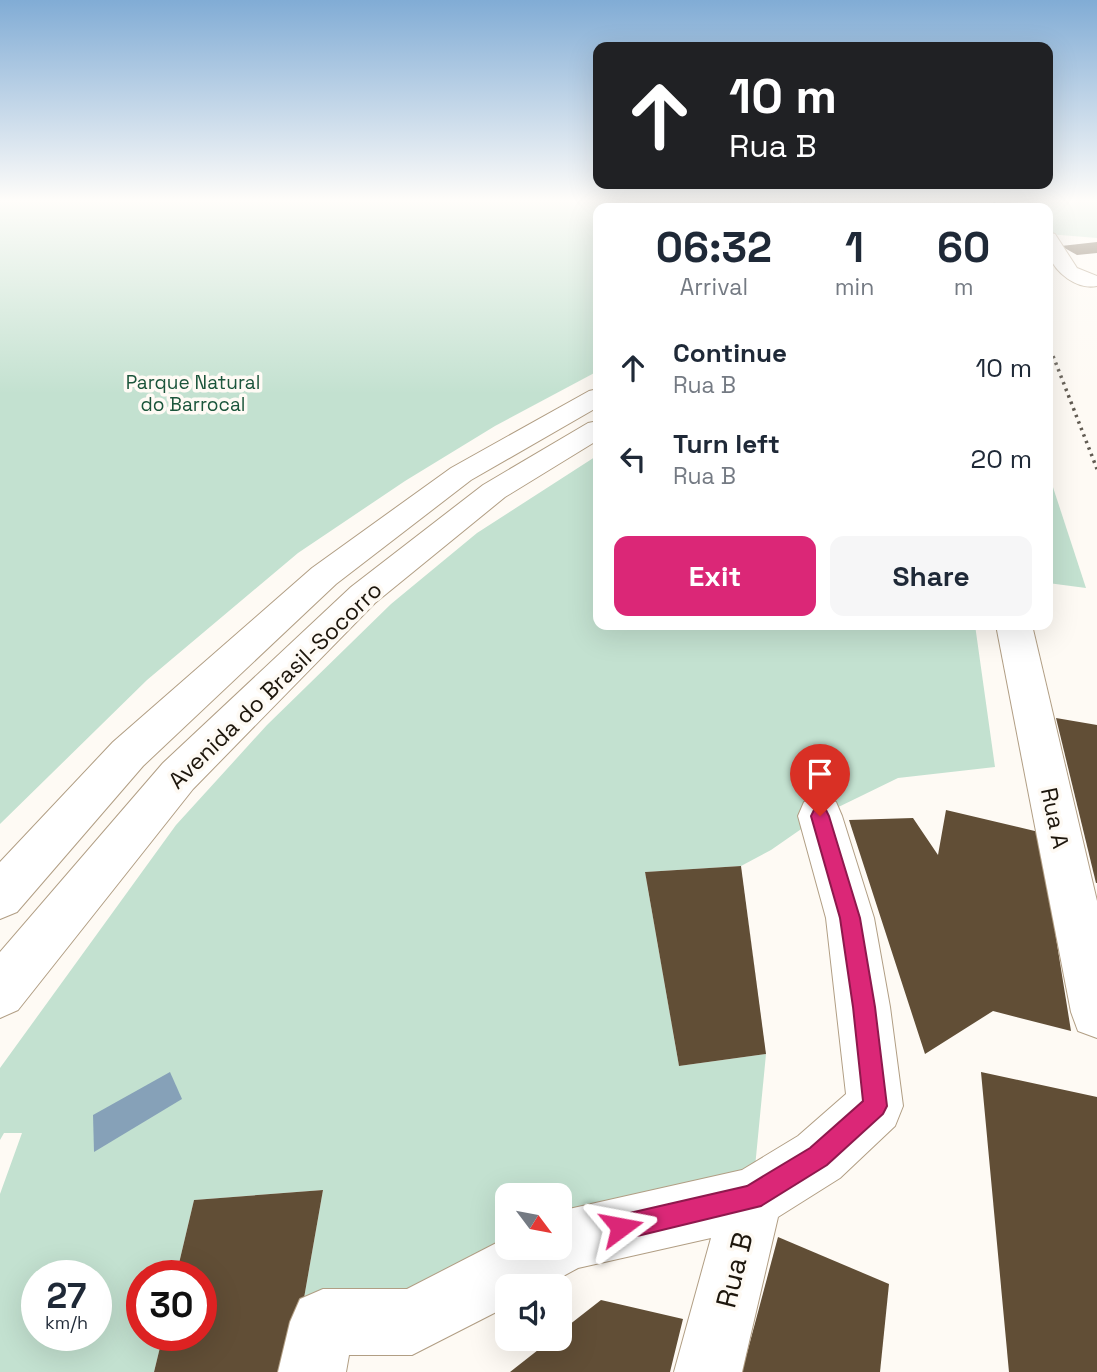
<!DOCTYPE html>
<html lang="en">
<head>
<meta charset="utf-8">
<style>
	:root { --surface:#fff; --page:#f6f6f7; --text:#1f2937; --muted:#747a83; --accent:#db2777 }
	body { margin:0; font-family:"Space Grotesk",sans-serif; background:var(--page); color:var(--text); height:100vh; display:flex; flex-direction:column; font-size:26px; white-space:nowrap }
	* { box-sizing:border-box; margin:0 }
	p { font-size:23px; color:var(--muted) }
	.icon { flex:none; width:38px; height:38px; fill:none; stroke:currentColor; stroke-width:2; stroke-linecap:round; stroke-linejoin:round }
	.map { position:relative; flex:1; overflow:hidden }
	.side { position:absolute; left:593px; top:203px; width:460px; height:427px; display:flex; flex-direction:column; background:var(--surface); border-radius:14px; box-shadow:0 7px 28px #0002 }
	.side>* { flex:none }
	.guide { position:absolute; left:593px; top:42px; width:460px; height:147px; border-radius:14px; box-shadow:0 7px 28px #0002; background:#202124; color:#fff; overflow:hidden }
	.needle { width:46px; rotate:122deg }
	.controls { position:absolute; left:495px; top:1183px; display:grid; gap:14px }
	.controls a { display:grid; place-items:center; width:77px; height:77px; border-radius:14px; background:var(--surface); box-shadow:0 7px 28px #0002; font-size:35px }
	.speed { position:absolute; left:21px; top:1260px; display:flex; gap:14px; font-size:35px; font-weight:700; text-align:center }
	.speed>* { display:grid; place-content:center; width:91px; height:91px; border-radius:50%; background:var(--surface); box-shadow:0 7px 28px #0002; line-height:1 }
	.speed small { font-size:18px; font-weight:400 }
	.speed .limit { border:10px solid #d22; background:#fff; color:#111 }
	.pin { position:absolute; display:grid; place-items:center; width:60px; height:60px; color:#fff; margin:-72px -30px; border-radius:50% 50% 50% 0; rotate:-45deg; box-shadow:0 0 7px #0007 }
	.pin .icon { rotate:45deg }
	.me { position:absolute; width:77px; margin:-38px; rotate:77deg; stroke-linejoin:round; filter:drop-shadow(0 0 5px #0008) }
	.turn { display:flex; align-items:center; gap:24px; height:147px; padding:0 21px; font-size:32px }
	.turn .icon { width:91px; height:91px; stroke-width:2.5 }
	.turn b { display:block; font-size:49px; line-height:60px }
	.eta { display:flex; justify-content:space-evenly; align-items:center; height:119px; text-align:center }
	.eta b { font-size:42px; font-weight:800; line-height:49px }
	.action { display:flex; gap:14px; margin-top:auto; padding:14px 21px }
	.action a { flex:1; height:80px; border-radius:14px; background:var(--accent); color:#fff; font-size:28px; font-weight:800; line-height:80px; text-align:center }
	.action a+a { background:var(--page); color:var(--text) }
	ul { padding:0; list-style:none }
	li { display:flex; align-items:center; gap:21px; height:91px; padding:0 21px }
	li div { flex:1 }
	li b { display:block; font-size:26px }
	li em { font-style:normal }
	.map>svg:first-child { display:block }
	.green { fill:#c3e1d0; fill-rule:evenodd }
	.water { fill:#86a1b8 }
	.building { fill:#614e36 }
	.lines { fill:none; stroke-linecap:round; stroke-linejoin:round }
	.street-casing { stroke:#b19e84; stroke-width:2 }
	.primary-casing { stroke:#b19e84; stroke-width:2 }
	.street { fill:#fff; fill-rule:evenodd }
	.primary { fill:#fff; fill-rule:evenodd }
	.rail-far1 { stroke:#615b52; stroke-width:2.5; stroke-dasharray:2 3.5; stroke-linecap:butt }
	.rail { stroke:#615b52; stroke-width:3.5; stroke-dasharray:2.5 4.5; stroke-linecap:butt }
	.route { fill:#db2777; stroke:#8e194d; stroke-width:2 }
	.labels { text-anchor:middle; stroke-width:7; stroke-linejoin:round; paint-order:stroke }
	.far-park-label { font-size:19px; fill:#1b553b; stroke:#fefaf4 }
	.street-label { font-size:23px; fill:#1d160c; stroke:#fefaf4 }
	.near-street-label { font-size:28px; fill:#1d160c; stroke:#fefaf4 }
</style>
</head>
<body>
<div class="map">
<svg width="1097" height="1372" viewBox="0 0 1097 1372">
	<rect width="100%" height="100%" fill="#fefaf4"/>
	<!-- green -->
	<g class="green">
		<path d="M0 202H792V208H598V371L495 426 405 481 298 553 147 680 0 824Z"/>
		<path d="M857 202H977L979 208H858Z"/>
		<path d="M1027 202H1097V238L1048 234V208H1031Z"/>
		<path d="M598 455V625H975L995 767 898 778 820 816 771 850 741 866 645 872 679 1066 766 1054 752 1198 560 1243V1195H508V1248H550L380 1323 301 1315 323 1190 194 1200 176 1276H142V1335H163L154 1372H0V1194L22 1133H4L0 1140V1068L176 825 267 725 391 604 477 533ZM37 1276H96V1335H37Z"/>
		<path d="M1048 472 1086 588 1048 583Z"/>
	</g>
	<!-- water -->
	<path class="water" d="M170 1072 182 1099 94 1152 93 1115Z"/>
	<!-- building -->
	<g class="building">
		<path d="M1097 242V253L1077 255 1061 246Z"/>
		<path d="M1056 718 1097 725V883H1096Z"/>
		<path d="M946 810 1039 832 1071 1031 993 1011 925 1054 849 820 913 818 938 855Z"/>
		<path d="M741 866 766 1054 679 1066 645 872Z"/>
		<path d="M981 1072 1097 1097V1372H1009Z"/>
		<path d="M323 1190 291 1372H154L163 1335H201V1276H176L194 1200Z"/>
		<path d="M778 1237 889 1284 880 1372H742Z"/>
		<path d="M601 1300 683 1319 670 1372H510L552 1339H560V1332Z"/>
	</g>
	<g class="lines">
		<defs>
			<g id="street">
				<path d="M1048 232 1055 234 1077 268 1097 276V286C1077 290 1055 273 1049 255 1047 249 1048 239 1048 232Z"/>
				<path d="M996 625H1032L1097 901V1038L1078 1031 1071 1012Z"/>
				<path d="M820 797 836 802 842 816 874 918 890 1007 903 1106 895 1126 840 1178 778 1217 742 1372H674L711 1238 578 1268 545 1286H508V1306L412 1355H349L346 1372H278L290 1322 300 1299 323 1289H407L508 1237V1248H560V1211L742 1170 798 1136 846 1094 826 918 798 816 804 802Z"/>
			</g>
			<g id="primary">
				<rect x="805" y="202" width="18" height="6"/>
				<rect x="833" y="202" width="18" height="6"/>
				<path d="M598 389V407L471 480 336 584 143 766 17 912 0 919V862L113 742 312 568 451 468 589 391Z"/>
				<path d="M598 421V440L505 497 375 603 193 789 18 1010 0 1018V952L163 763 351 587 483 485 588 423Z"/>
			</g>
		</defs>
		<!-- street casing -->
		<use href="#street" class="street-casing"/>
		<!-- primary casing -->
		<use href="#primary" class="primary-casing"/>
		<!-- street -->
		<use href="#street" class="street"/>
		<!-- primary -->
		<use href="#primary" class="primary"/>
		<!-- rail-far1 -->
		<path class="rail-far1" d="M994 202 996 208"/>
		<!-- rail -->
		<path class="rail" d="M1048 343 1097 469"/>
	</g>
	<!-- sky -->
	<linearGradient id="sky" x2="0" y2="1"><stop stop-color="#81acd5"/><stop offset="0.51" stop-color="#fffdfa"/><stop offset="1" stop-color="#fffdfa" stop-opacity="0"/></linearGradient>
	<rect width="1097" height="394" fill="url(#sky)"/>
	<!-- route -->
	<path class="route" d="M820 807 826 810 829 816 860 918 875 1007 887 1106 883 1114 827 1165 761 1206 621 1240 611 1237 608 1227 611 1218 621 1215 747 1186 810 1148 863 1101 853 1007 840 918 811 816 814 810Z"/>
	<g class="labels">
		<!-- far-park labels -->
		<g class="far-park-label">
			<text x="193" y="389">Parque Natural<tspan x="193" dy="22">do Barrocal</tspan></text>
		</g>
		<!-- street labels -->
		<g class="street-label">
			<text transform="translate(275 685) rotate(-44)" y="8">Avenida do Brasil-Socorro</text>
			<text transform="translate(1055 818) rotate(78)" y="8">Rua A</text>
		</g>
		<!-- near-street labels -->
		<g class="near-street-label">
			<text transform="translate(734 1270) rotate(-76)" y="10">Rua B</text>
		</g>
	</g>
</svg>
<div class="controls">
<a><svg class="needle" viewBox="-14 -14 28 28"><path d="M0-13l5 13h-10z" fill="#e53935"/><path d="M0 13l5-13h-10z" fill="#747a83"/></svg></a>
<a><svg class="icon" aria-label="sound" viewBox="0 0 24 24"><path d="M4 9h4l5-4v14l-5-4H4zM17 9q2 3 0 6"/></svg></a>
</div>
<div class="speed"><div>27<small>km/h</small></div><div class="limit">30</div></div>
<div class="pin" style="left:820px;top:816px;background:#d93025"><svg class="icon" aria-label="arrive" viewBox="0 0 24 24"><path d="M6 21V4h12l-3 4 3 4H6"/></svg></div>
<svg class="me" style="left:621px;top:1227px" viewBox="-20 -20 40 40"><path d="M0-17L14 15 0 8-14 15z" fill="#db2777" stroke="#fff" stroke-width="4"/></svg>
<div class="guide">
<div class="turn"><svg class="icon" aria-label="ahead" viewBox="0 0 24 24"><path d="M12 20V5M6 11l6-6 6 6"/></svg><div><b>10 m</b>Rua B</div></div>
</div>
<section class="side">
<div class="eta">
<div><b>06:32</b><p>Arrival</p></div>
<div><b>1</b><p>min</p></div>
<div><b>60</b><p>m</p></div>
</div>
<ul>
<li><svg class="icon" aria-label="ahead" viewBox="0 0 24 24"><path d="M12 20V5M6 11l6-6 6 6"/></svg><div><b>Continue</b><p>Rua B</p></div><em>10 m</em></li>
<li><svg class="icon" aria-label="left" viewBox="0 0 24 24"><path d="M17 20v-9H6M10 6l-5 5 5 5"/></svg><div><b>Turn left</b><p>Rua B</p></div><em>20 m</em></li>
</ul>
<div class="action"><a>Exit</a><a>Share</a></div>
</section>
</div>
</body>
</html>
